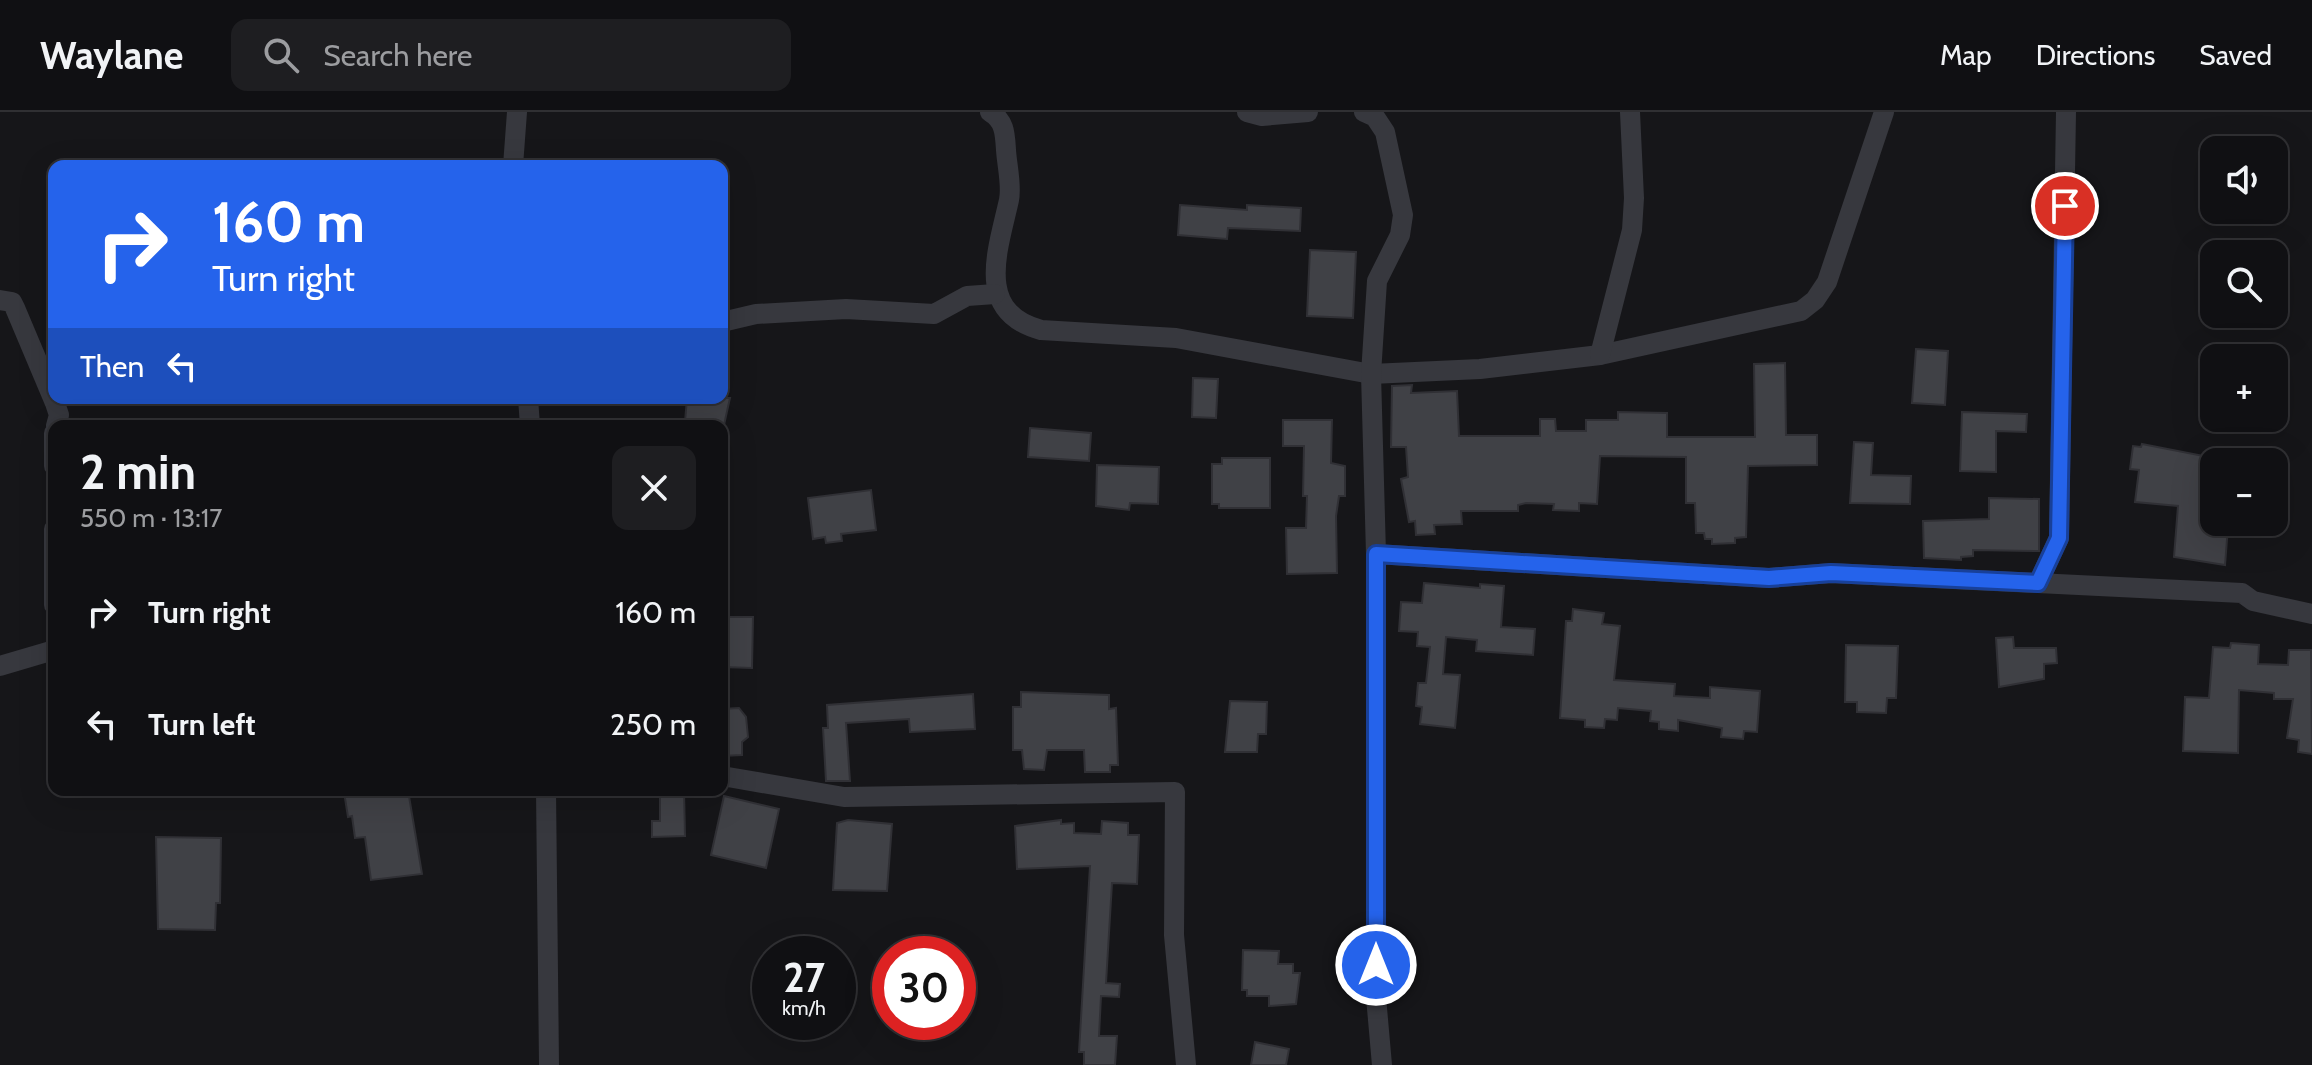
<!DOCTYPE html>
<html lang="en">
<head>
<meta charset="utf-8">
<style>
	:root { --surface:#101013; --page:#1e1e21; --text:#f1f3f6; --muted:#9c9da0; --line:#303033 }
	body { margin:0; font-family:Cabin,sans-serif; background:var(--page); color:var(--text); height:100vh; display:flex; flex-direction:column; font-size:30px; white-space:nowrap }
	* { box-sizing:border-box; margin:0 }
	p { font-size:26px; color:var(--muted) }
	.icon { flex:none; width:44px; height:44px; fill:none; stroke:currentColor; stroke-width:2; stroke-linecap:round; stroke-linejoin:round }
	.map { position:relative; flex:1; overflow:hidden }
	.drawer { position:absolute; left:48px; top:308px; width:680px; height:376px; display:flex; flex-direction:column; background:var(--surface); border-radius:16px; box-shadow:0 8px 32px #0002,0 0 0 2px var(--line) }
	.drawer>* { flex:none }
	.hud { position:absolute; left:48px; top:48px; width:680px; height:244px; border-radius:16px; box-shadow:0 8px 32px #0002,0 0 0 2px var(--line); background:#2563eb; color:#fff; overflow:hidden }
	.buttons { position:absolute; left:2200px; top:24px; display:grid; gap:16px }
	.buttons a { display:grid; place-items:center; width:88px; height:88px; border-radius:16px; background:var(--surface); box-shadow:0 8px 32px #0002,0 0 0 2px var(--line); font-size:40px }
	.speed { position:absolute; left:752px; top:824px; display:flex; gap:16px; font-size:40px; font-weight:700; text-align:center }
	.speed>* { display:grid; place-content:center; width:104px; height:104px; border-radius:50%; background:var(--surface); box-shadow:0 8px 32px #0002,0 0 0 2px var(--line); line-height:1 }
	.speed small { font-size:20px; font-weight:400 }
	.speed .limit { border:12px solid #d22; background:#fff; color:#111 }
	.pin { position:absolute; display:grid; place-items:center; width:68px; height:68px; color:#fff; margin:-34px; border:4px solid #fff; border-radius:50%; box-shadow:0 2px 8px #0007 }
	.me { position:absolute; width:88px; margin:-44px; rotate:0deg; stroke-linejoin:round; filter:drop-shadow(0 0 6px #0008) }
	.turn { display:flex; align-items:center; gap:28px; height:168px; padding:0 32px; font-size:36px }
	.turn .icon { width:104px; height:104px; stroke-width:2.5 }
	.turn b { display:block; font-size:56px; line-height:68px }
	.then { display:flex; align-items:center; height:76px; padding:0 32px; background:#0003; gap:16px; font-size:30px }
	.round { display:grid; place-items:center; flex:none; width:84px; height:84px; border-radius:16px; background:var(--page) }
	.summary { display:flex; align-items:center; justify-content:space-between; height:136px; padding:0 32px }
	h1 { font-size:48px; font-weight:800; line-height:60px }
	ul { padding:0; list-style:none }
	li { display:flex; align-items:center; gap:24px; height:112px; padding:0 32px }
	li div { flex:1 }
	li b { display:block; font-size:30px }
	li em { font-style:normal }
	header { display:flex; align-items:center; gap:48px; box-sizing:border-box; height:112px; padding:0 40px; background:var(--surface); border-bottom:2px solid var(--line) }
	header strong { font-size:38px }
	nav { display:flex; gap:44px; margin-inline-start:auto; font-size:28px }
	.search { width:560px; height:72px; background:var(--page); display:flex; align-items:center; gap:20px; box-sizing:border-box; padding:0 28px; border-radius:16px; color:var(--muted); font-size:30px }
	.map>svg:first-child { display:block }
	.building { fill:#404146; stroke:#303035; stroke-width:2 }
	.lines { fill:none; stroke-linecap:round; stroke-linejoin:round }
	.minor { stroke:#37383e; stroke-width:20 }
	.route-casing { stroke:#184099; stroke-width:20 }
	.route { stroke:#2563eb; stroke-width:14 }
</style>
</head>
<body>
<header>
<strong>Waylane</strong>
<div class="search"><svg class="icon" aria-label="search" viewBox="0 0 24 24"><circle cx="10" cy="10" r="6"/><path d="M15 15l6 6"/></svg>Search here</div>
<nav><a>Map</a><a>Directions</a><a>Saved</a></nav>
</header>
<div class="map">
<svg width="2312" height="953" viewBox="0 0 2312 953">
	<rect width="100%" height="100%" fill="#161619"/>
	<!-- building -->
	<g class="building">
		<path d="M1180 93 1247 98V93L1301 96 1300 119 1228 116 1227 127 1178 123Z"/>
		<path d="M1310 138 1356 140 1353 206 1307 204Z"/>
		<path d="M1916 237 1948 239 1945 293 1912 291Z"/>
		<path d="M1785 251 1786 323H1817V353L1748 354 1746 425 1735 426V431L1712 432V427H1705L1704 421H1696L1695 391H1686V345L1600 344 1597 392 1579 391V399L1553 398 1554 392 1526 391 1518 393V399H1461L1462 412 1434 413 1435 422 1416 423 1415 409 1409 410 1401 367 1408 365 1406 335H1391L1392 274 1412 273 1411 281 1457 279 1459 324H1540V307H1555L1556 319H1586V308H1618V300L1667 301V325H1755L1754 252Z"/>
		<path d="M1193 266 1218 267 1216 306 1192 305Z"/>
		<path d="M687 286H730L724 313 685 310Z"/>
		<path d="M1962 300 2027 302 2026 320 1996 319V360L1960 359Z"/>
		<path d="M1283 308H1332L1331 351 1345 354V384H1339L1336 404 1337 461 1287 462 1286 416H1306L1307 384H1303L1304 334H1283Z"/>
		<path d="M1030 316 1091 321 1089 349 1028 345Z"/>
		<path d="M1854 330 1873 331 1871 363 1911 364 1910 392 1850 391Z"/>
		<path d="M2142 332 2214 346V382L2208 414 2228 415 2225 453 2174 445 2178 394 2135 390 2139 358 2130 357 2133 334 2141 335Z"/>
		<path d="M1222 346H1270V396H1219V392H1212V352H1222Z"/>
		<path d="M1097 353 1159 355 1158 392 1130 391 1129 398 1096 394Z"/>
		<path d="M871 378 876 418 841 422 842 429 826 431 825 425 813 427 808 386Z"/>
		<path d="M1989 386 2039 387V439L1973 438V444L1961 445V448L1924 446 1923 409 1989 407Z"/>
		<path d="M1424 471 1480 476V472L1504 474 1501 515 1535 517 1533 543 1476 539 1477 528 1446 525 1443 562 1460 563 1455 616 1420 612 1422 595 1416 594 1418 571H1426L1430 535 1417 534 1418 520 1399 519 1401 490 1422 491Z"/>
		<path d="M1573 497 1604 501 1602 512 1620 514 1614 568 1675 572 1674 584 1710 586V575L1760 579 1757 620 1744 619 1743 627 1721 625 1722 616 1678 608V619L1659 617V610L1650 609 1651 599 1618 596 1617 608 1605 607 1604 616 1585 615V608L1560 606 1566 509H1572Z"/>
		<path d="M722 505H753L752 556 722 555Z"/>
		<path d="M2013 525 2014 536H2056L2057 551 2044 552V567L1999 575 1996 526Z"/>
		<path d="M2231 531 2259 533 2258 552 2288 553 2289 538H2311L2312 642 2298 640 2299 628 2287 626 2293 587H2274V581L2239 578 2238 641 2183 639 2185 585 2209 586 2213 535 2230 536Z"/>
		<path d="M1846 533 1898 534 1896 586H1887L1886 601 1857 600V590H1845Z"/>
		<path d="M1021 580 1109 583V597L1116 596 1118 653H1110V660H1085L1084 638H1047L1044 658 1024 657 1022 638H1013V595H1021Z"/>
		<path d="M973 582 975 617 910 620 909 607 846 611 850 669H826L823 616H828L827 593Z"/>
		<path d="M1230 589 1267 590 1266 622H1258L1257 640H1225Z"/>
		<path d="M739 596 746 605 748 625 742 630V643L722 644V597Z"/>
		<path d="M348 678H408L422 762 371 768 365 725 355 726 352 704 348 705 344 680Z"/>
		<path d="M660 678H684L685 724 652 725V709H660Z"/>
		<path d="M724 684 779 697 766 756 711 743Z"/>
		<path d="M848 708 892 712 887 779 833 778 837 711Z"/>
		<path d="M1061 708V712L1074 711V721L1101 722 1102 709 1128 711V723H1139L1137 772 1112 771 1106 871 1120 872 1119 885 1101 884 1099 924H1117L1115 953H1084V940H1079L1090 754 1017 757 1015 714Z"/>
		<path d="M156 725 221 726 220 791H216L215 818 158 817Z"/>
		<path d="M1243 838 1279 839 1278 852H1293V861H1300L1296 892 1269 894V884H1247V878H1242Z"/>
		<path d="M1255 930 1289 937 1286 953H1251Z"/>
	</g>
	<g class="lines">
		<!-- minor -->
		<g class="minor">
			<path d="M990 0C1005 9 1005 22 1006 38 1007 54 1012 73 1009 88 998 138 974 200 1041 218L1176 226 1371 262 1480 257 1600 243 1801 199 1815 188 1827 170 1884 0"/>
			<path d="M1247 0 1262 4 1308 0"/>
			<path d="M1364 0 1375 5 1385 20 1403 103 1400 123 1377 169 1371 262 1376 442V885L1382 953"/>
			<path d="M513 54 517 0"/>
			<path d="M0 188 12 190 15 196 55 291 59 303 56 314"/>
			<path d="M722 210 756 202 846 197 934 202 967 184 995 182"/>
			<path d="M1600 243 1632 118 1634 86 1630 0"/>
			<path d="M528 286 530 314"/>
			<path d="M54 321V354"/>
			<path d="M54 417V493"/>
			<path d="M1376 442 1769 466 1831 461 2242 481 2253 489 2312 502"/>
			<path d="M2038 471 2059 426 2066 0"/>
			<path d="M0 554 54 538"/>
			<path d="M722 664 844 685 1175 680 1174 823 1186 953"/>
			<path d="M546 678 549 953"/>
		</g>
	</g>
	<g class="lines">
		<defs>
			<path id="route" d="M1376 853V442L1769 466 1831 461 2038 471 2059 426 2065 94"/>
		</defs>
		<!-- route casing -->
		<use href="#route" class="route-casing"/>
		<!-- route -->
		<use href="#route" class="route"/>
	</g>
</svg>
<div class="buttons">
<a><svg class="icon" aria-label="sound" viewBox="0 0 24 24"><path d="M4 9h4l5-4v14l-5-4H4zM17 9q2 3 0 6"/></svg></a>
<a><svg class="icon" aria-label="search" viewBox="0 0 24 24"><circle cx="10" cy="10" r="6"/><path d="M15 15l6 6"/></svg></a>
<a>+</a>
<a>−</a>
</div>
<div class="speed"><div>27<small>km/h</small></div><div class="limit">30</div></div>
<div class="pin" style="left:2065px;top:94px;background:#d93025"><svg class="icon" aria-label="arrive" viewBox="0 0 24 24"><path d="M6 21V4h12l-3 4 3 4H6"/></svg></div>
<svg class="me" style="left:1376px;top:853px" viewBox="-20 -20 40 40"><circle r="17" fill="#2563eb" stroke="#fff" stroke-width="3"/><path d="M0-11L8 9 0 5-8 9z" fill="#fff"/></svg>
<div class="hud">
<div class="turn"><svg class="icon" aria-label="right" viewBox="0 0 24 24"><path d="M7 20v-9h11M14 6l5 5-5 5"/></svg><div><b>160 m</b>Turn right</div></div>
<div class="then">Then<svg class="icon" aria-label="left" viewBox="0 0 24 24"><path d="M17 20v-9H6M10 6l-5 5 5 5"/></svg></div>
</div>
<section class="drawer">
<div class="summary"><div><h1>2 min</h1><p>550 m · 13:17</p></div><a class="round"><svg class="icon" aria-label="close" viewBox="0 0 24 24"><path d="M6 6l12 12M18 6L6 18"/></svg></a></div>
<ul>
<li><svg class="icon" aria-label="right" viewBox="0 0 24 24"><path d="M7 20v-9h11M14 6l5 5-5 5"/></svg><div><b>Turn right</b></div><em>160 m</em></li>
<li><svg class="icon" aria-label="left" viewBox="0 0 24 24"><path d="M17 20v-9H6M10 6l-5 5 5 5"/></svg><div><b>Turn left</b></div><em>250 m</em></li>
</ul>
</section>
</div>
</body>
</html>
